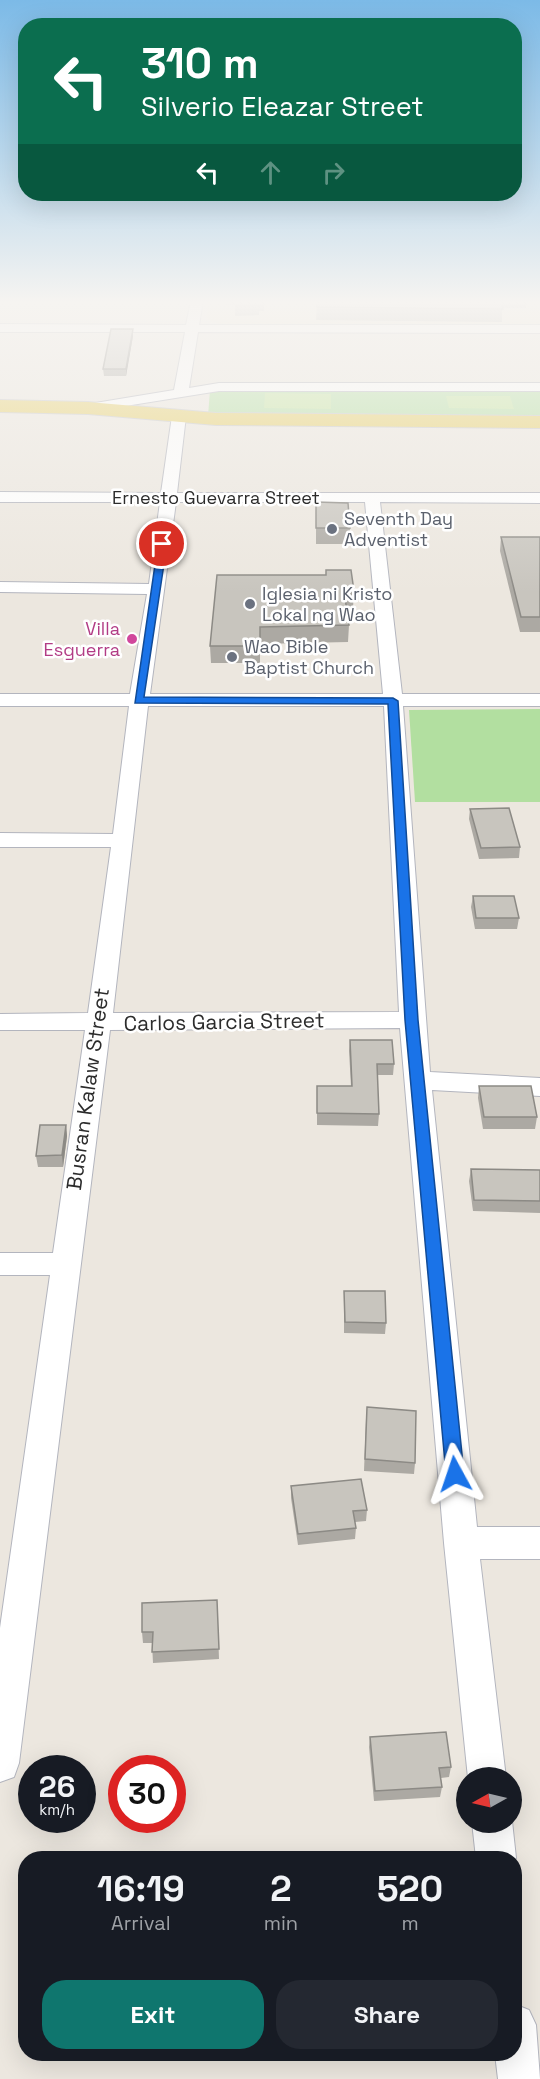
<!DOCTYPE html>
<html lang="en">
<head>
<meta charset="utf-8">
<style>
	:root { --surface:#171b24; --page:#242831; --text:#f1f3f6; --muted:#9ea1a6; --accent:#0f766e }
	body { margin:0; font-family:"Space Grotesk",sans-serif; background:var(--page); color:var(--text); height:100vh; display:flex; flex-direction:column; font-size:22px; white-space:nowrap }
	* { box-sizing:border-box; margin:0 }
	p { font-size:20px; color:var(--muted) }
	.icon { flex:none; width:33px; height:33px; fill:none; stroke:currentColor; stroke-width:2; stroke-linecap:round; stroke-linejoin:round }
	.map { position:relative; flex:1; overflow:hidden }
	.sheet { position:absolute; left:18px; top:1851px; width:504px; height:210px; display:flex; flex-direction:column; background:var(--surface); border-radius:24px; box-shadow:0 6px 24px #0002 }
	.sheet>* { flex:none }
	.banner { position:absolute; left:18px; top:18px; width:504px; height:183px; border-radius:24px; box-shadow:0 6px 24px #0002; background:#0b6e4f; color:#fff; overflow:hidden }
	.needle { width:39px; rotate:262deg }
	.controls { position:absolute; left:456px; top:1767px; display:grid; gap:12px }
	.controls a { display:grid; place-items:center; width:66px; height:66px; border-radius:50%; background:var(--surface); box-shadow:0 6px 24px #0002; font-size:30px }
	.speed { position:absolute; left:18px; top:1755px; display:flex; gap:12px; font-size:30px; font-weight:700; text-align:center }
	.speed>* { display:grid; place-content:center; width:78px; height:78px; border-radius:50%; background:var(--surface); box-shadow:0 6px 24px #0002; line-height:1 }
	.speed small { font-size:15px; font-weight:400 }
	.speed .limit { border:9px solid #d22; background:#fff; color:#111 }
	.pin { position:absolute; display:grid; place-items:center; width:51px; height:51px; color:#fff; margin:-26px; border:3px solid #fff; border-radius:50%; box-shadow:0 2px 6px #0007 }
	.me { position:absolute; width:66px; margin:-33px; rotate:355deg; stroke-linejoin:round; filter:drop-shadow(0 0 4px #0008) }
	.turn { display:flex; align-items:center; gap:21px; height:126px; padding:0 24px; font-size:27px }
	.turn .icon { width:78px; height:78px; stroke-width:2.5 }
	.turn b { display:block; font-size:42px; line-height:51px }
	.lanes { display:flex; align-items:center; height:57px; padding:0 24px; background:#0003; justify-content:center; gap:30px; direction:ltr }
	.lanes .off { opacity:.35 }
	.eta { display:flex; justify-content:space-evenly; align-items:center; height:102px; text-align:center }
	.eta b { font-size:36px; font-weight:600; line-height:42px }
	.primary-button { display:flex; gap:12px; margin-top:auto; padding:12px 24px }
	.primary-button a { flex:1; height:69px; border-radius:24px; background:var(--accent); color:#fff; font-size:24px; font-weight:600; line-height:69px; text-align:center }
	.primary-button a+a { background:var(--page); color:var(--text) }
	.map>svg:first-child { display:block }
	.education { fill:#ece5d0 }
	.green { fill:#b2dfa0 }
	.pitch { fill:#c3e59d }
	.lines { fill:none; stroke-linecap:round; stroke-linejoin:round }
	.minor-casing { stroke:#b3b5be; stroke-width:2 }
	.major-casing { stroke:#c8c8c8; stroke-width:2 }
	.minor { fill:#fff; fill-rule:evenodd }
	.major { fill:#e7d06a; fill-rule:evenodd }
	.wall { fill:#aca9a3 }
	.shaded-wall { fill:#8c8a85 }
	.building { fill:#c8c5be; stroke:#8c8a85; stroke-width:1.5 }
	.route { fill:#1a73e8; stroke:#114b97; stroke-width:1.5 }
	.worship-dot { fill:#6b7280; stroke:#fff; stroke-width:2 }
	.hotel-dot { fill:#d1479c; stroke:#fff; stroke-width:2 }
	.labels { text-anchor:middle; stroke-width:5; stroke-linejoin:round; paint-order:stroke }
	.far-street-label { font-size:18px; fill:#2c2c2c; stroke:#fff }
	.far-worship-label { font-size:18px; fill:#5b616d; stroke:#fff; text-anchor:start }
	.far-hotel-label { font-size:18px; fill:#b23c85; stroke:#fff; text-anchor:end }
	.street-label { font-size:21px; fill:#2c2c2c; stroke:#fff }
</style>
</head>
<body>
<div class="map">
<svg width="540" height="2079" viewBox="0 0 540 2079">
	<rect width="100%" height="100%" fill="#ece7df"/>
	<!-- education -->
	<path class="education" d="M208 301H540V324H220L210 321 206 317Z"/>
	<!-- green -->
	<g class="green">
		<path d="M210 390 540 391V417L208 416Z"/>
		<path d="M540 709V802H415L409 710Z"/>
	</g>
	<!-- pitch -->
	<g class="pitch">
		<path d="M265 393 331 394V409L264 408Z"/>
		<path d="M446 396H510L514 409 449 408Z"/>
	</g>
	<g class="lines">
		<defs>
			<g id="minor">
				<path d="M191 301H203L199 325H540V333L198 332 189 388 219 383H540V391H219L88 412 83 411V405L174 390 185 332H0V324L186 325Z"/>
				<path d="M179 412 186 416 177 493H540V503L380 502 402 694H540V706H403L430 1072 540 1078V1096L432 1090 477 1527H540V1559H480L506 1778H468L444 1543 400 1028 110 1030 19 1763 14 1777 0 1782V1628L50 1275H0V1253H53L85 1030H0V1014L88 1013 111 847H0V833L113 834 129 706H0V694H130L147 594 0 592V582L149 584 160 502H0V492L161 493 172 416ZM176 502H365L383 694H150ZM148 706H384L399 1012 113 1013Z"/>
				<path d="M512 1821 516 1858 514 1862V1858H476L472 1822Z"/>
				<path d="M514 2004 529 2010 536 2025 540 2079H498L495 2054H514Z"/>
			</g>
			<path id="major" d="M0 400 88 402 216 413 540 416V428L216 425 88 414 0 412Z"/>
		</defs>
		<!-- minor casing -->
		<use href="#minor" class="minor-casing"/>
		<!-- major casing -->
		<use href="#major" class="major-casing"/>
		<!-- minor -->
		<use href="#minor" class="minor"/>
		<!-- major -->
		<use href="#major" class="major"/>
	</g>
	<!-- wall -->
	<g class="wall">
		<path d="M227 301H264V311H259V315L235 316V305H227Z"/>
		<path d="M317 301H526V308H502V322L316 320Z"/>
		<path d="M133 336 126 376H104L103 369Z"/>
		<path d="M316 502 350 528 349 544H316Z"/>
		<path d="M501 537H540V632H520L500 551Z"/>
		<path d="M326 570 354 591 353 608H346L349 625 348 642 260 644V663H211L210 646 326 575Z"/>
		<path d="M470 809 520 847 519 858 479 859 469 819Z"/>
		<path d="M473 896 519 918 517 929H475L471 907Z"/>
		<path d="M350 1040 394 1064 393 1075H377L379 1114 378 1126 317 1125V1086H351L349 1051Z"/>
		<path d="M479 1086 537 1117 535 1129H483L478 1098Z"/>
		<path d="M66 1125 67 1136 63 1167H38L36 1156Z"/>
		<path d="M471 1169 540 1170V1213L473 1211 469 1181Z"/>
		<path d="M344 1291 386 1323 385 1334 344 1333Z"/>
		<path d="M366 1419 415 1463 414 1474 364 1471Z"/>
		<path d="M291 1486 367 1510 366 1521 355 1522 356 1528 355 1539 298 1545 291 1498Z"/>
		<path d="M217 1600 219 1659 153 1663 152 1643H143L142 1632Z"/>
		<path d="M370 1737 451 1767 449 1777 441 1778 442 1787 440 1797 374 1801 369 1747Z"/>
	</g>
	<!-- shaded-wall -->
	<g class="shaded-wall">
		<path d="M133 329V336L126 376V369Z"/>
		<path d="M66 1125 67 1136 63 1167 62 1155Z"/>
	</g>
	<!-- building -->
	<g class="building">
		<path d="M317 301H500L503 309 317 307Z"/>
		<path d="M111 329H133L126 369H103Z"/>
		<path d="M316 502 348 503 350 528H316Z"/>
		<path d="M501 537H540V617H521Z"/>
		<path d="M326 570H351L354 591H344L349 625 260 627V646H210L217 575H326Z"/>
		<path d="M509 808 520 847 481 848 470 809Z"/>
		<path d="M473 896H514L519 918H476Z"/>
		<path d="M350 1040H392L394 1064H377L379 1114 317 1113V1086H352Z"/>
		<path d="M479 1086H531L537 1117H484Z"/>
		<path d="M40 1125H66L62 1155 36 1156Z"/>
		<path d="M471 1169 540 1170V1201L474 1200Z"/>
		<path d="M344 1291H385L386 1323 345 1322Z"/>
		<path d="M367 1407 416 1411 415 1463 365 1459Z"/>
		<path d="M361 1479 367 1510 353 1511 356 1528 298 1534 291 1486Z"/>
		<path d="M217 1600 219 1649 152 1652 153 1632H142V1603Z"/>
		<path d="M446 1732 451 1767 439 1768 442 1787 375 1791 370 1737Z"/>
	</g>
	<!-- sky -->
	<linearGradient id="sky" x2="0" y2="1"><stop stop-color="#7cbae7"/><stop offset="0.51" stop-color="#f6f4f1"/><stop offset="1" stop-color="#f6f4f1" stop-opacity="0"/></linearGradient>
	<rect width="540" height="593" fill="url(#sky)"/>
	<!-- route -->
	<path class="route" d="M162 541 167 544 144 697 393 698 398 701 418 1020 464 1474 461 1479 455 1482 449 1479 446 1474 405 1020 388 704 135 703 158 544Z"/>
	<!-- markers -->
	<g class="worship-dot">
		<circle cx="332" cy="529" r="6"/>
		<circle cx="250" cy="604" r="6"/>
		<circle cx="232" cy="657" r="6"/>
	</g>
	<circle class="hotel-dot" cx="132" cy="639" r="6"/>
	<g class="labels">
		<!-- far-street labels -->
		<g class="far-street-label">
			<text x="216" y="504">Ernesto Guevarra Street</text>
		</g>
		<!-- far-worship labels -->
		<g class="far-worship-label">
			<text x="344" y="525">Seventh Day<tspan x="344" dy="21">Adventist</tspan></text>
			<text x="262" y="600">Iglesia ni Kristo<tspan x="262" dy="21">Lokal ng Wao</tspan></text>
			<text x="244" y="653">Wao Bible<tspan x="244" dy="21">Baptist Church</tspan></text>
		</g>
		<!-- far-hotel labels -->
		<g class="far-hotel-label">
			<text x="120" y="635">Villa<tspan x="120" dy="21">Esguerra</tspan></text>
		</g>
		<!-- street labels -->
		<g class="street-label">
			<text transform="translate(224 1022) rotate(-1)" y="7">Carlos Garcia Street</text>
			<text transform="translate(88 1089) rotate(-82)" y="7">Busran Kalaw Street</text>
		</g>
	</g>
</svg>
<div class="controls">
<a><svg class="needle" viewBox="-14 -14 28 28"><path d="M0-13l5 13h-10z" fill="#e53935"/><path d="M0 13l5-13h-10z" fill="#9ea1a6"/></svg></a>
</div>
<div class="speed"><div>26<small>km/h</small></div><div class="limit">30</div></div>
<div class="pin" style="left:162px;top:544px;background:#d93025"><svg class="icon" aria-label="arrive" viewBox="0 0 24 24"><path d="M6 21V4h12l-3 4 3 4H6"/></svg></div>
<svg class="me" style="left:455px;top:1474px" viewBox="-20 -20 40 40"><path d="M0-17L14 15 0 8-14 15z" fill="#1a73e8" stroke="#fff" stroke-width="4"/></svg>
<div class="banner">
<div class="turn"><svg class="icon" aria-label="left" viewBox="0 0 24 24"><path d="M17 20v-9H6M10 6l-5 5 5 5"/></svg><div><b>310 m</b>Silverio Eleazar Street</div></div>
<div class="lanes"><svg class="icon" aria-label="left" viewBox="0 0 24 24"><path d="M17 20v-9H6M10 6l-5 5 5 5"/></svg><svg class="icon off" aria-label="ahead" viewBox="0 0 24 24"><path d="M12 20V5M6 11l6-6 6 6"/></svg><svg class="icon off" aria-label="right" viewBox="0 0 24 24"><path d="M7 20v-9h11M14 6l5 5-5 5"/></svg></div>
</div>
<section class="sheet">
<div class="eta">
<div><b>16:19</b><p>Arrival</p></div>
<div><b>2</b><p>min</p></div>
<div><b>520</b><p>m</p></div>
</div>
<div class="primary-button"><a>Exit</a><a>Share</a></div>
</section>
</div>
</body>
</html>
